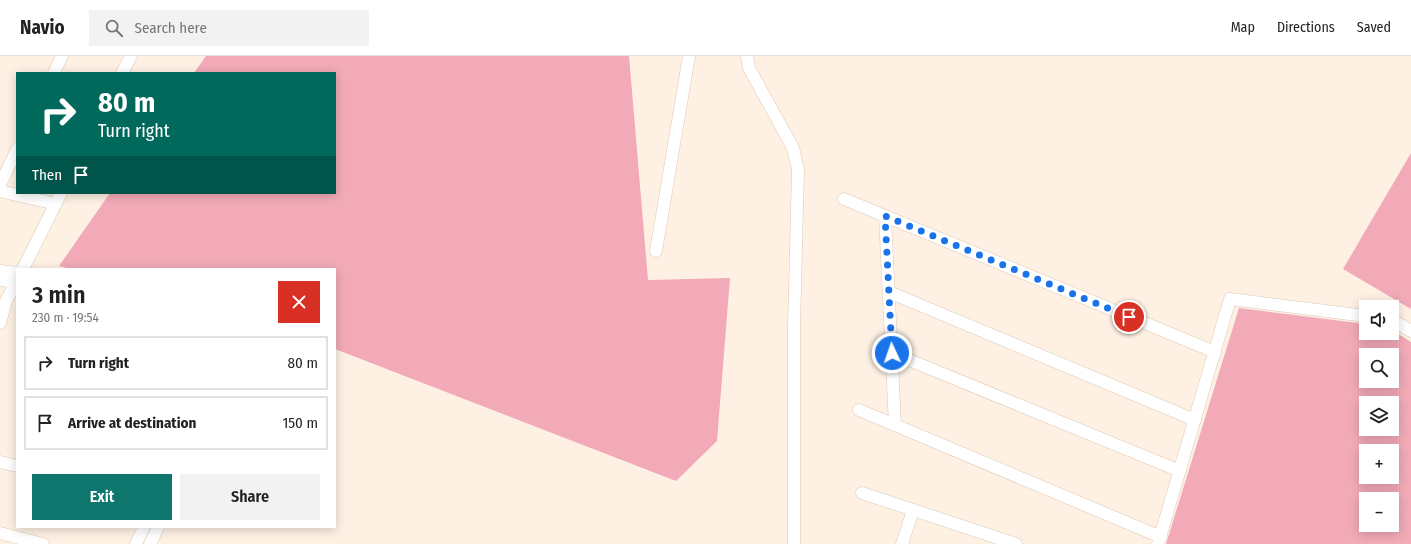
<!DOCTYPE html>
<html lang="en">
<head>
<meta charset="utf-8">
<style>
	:root { --surface:#fff; --page:#f2f2f2; --text:#222; --muted:#767676; --line:#e0e0e0; --accent:#0f766e }
	body { margin:0; font-family:"Fira Sans Condensed",sans-serif; background:var(--page); color:var(--text); height:100vh; display:flex; flex-direction:column; font-size:15px; white-space:nowrap }
	* { box-sizing:border-box; margin:0 }
	p { font-size:13px; color:var(--muted) }
	.icon { flex:none; width:22px; height:22px; fill:none; stroke:currentColor; stroke-width:2; stroke-linecap:round; stroke-linejoin:round }
	.map { position:relative; flex:1; overflow:hidden }
	.sheet { position:absolute; left:16px; top:212px; width:320px; height:260px; display:flex; flex-direction:column; background:var(--surface); border-radius:0px; box-shadow:0 2px 10px #0003 }
	.sheet>* { flex:none }
	.banner { position:absolute; left:16px; top:16px; width:320px; height:122px; border-radius:0px; box-shadow:0 2px 10px #0003; background:#00695c; color:#fff; overflow:hidden }
	.fabs { position:absolute; left:1359px; top:244px; display:grid; gap:8px }
	.fabs a { display:grid; place-items:center; width:40px; height:40px; border-radius:0px; background:var(--surface); box-shadow:0 2px 10px #0003; font-size:20px }
	.pin { position:absolute; display:grid; place-items:center; width:34px; height:34px; color:#fff; margin:-17px; border:2px solid #fff; border-radius:50%; box-shadow:0 1px 4px #0007 }
	.me { position:absolute; width:44px; margin:-22px; rotate:357deg; stroke-linejoin:round; filter:drop-shadow(0 0 3px #0008) }
	.turn { display:flex; align-items:center; gap:14px; height:84px; padding:0 16px; font-size:18px }
	.turn .icon { width:52px; height:52px; stroke-width:2.5 }
	.turn b { display:block; font-size:28px; line-height:34px }
	.then { display:flex; align-items:center; height:38px; padding:0 16px; background:#0003; gap:8px; font-size:15px }
	.round { display:grid; place-items:center; flex:none; width:42px; height:42px; border-radius:0px; background:var(--page) }
	.head { display:flex; align-items:center; justify-content:space-between; height:68px; padding:0 16px }
	h1 { font-size:24px; font-weight:600; line-height:30px }
	.primary-button { display:flex; gap:8px; margin-top:auto; padding:8px 16px }
	.primary-button a { flex:1; height:46px; border-radius:0px; background:var(--accent); color:#fff; font-size:16px; font-weight:600; line-height:46px; text-align:center }
	.primary-button a+a { background:var(--page); color:var(--text) }
	ul { padding:0; list-style:none }
	li { display:flex; align-items:center; gap:12px; height:54px; margin:0 8px 6px; padding:0 8px; border:2px solid var(--line); border-radius:0px }
	li div { flex:1 }
	li b { display:block; font-size:15px }
	li em { font-style:normal }
	header { display:flex; align-items:center; gap:24px; box-sizing:border-box; height:56px; padding:0 20px; background:var(--surface); border-bottom:1px solid var(--line) }
	header strong { font-size:19px }
	nav { display:flex; gap:22px; margin-inline-start:auto; font-size:14px }
	.search { width:280px; height:36px; background:var(--page); display:flex; align-items:center; gap:10px; box-sizing:border-box; padding:0 14px; border-radius:0px; color:var(--muted); font-size:15px }
	.map>svg:first-child { display:block }
	.green { fill:#f2aab8; fill-rule:evenodd }
	.lines { fill:none; stroke-linecap:round; stroke-linejoin:round }
	.minor-casing { stroke:#dcc8b3; stroke-width:13 }
	.minor { stroke:#fff; stroke-width:12 }
	.route { stroke:#1a73e8; stroke-width:7; stroke-dasharray:0 12.6 }
</style>
</head>
<body>
<header>
<strong>Navio</strong>
<div class="search"><svg class="icon" aria-label="search" viewBox="0 0 24 24"><circle cx="10" cy="10" r="6"/><path d="M15 15l6 6"/></svg>Search here</div>
<nav><a>Map</a><a>Directions</a><a>Saved</a></nav>
</header>
<div class="map">
<svg width="1411" height="488" viewBox="0 0 1411 488">
	<rect width="100%" height="100%" fill="#fef1e4"/>
	<!-- green -->
	<g class="green">
		<path d="M206 0H629L648 224 730 222 717 385 676 425 335 293V213H71L59 210 110 137H335V17H194Z"/>
		<path d="M1411 97V253L1343 213Z"/>
		<path d="M1239 252 1366 268V277H1392V274L1411 286V488H1166ZM1366 299H1392V325H1366ZM1366 347H1392V373H1366ZM1366 395H1392V421H1366ZM1366 443H1392V469H1366Z"/>
	</g>
	<g class="lines">
		<defs>
			<g id="minor">
				<path d="M747 0 749 12 793 92 798 113 794 272V488"/>
				<path d="M54 17 62 0"/>
				<path d="M122 17 131 0"/>
				<path d="M0 129 17 93"/>
				<path d="M0 135 56 148"/>
				<path d="M844 143 1215 296"/>
				<path d="M885 160 895 369"/>
				<path d="M656 195 689 0"/>
				<path d="M23 213 61 137"/>
				<path d="M0 215 17 217"/>
				<path d="M0 224 16 226"/>
				<path d="M889 236 1195 364"/>
				<path d="M1392 264 1411 275"/>
				<path d="M0 267 6 245 17 225"/>
				<path d="M892 297 1180 415"/>
				<path d="M859 354 1161 481"/>
				<path d="M0 406 17 410"/>
				<path d="M862 437 1016 488"/>
				<path d="M0 477 43 488"/>
				<path d="M136 488 144 471"/>
				<path d="M150 488 158 471"/>
				<path d="M902 488 913 454"/>
				<path d="M1158 488 1230 243 1366 260"/>
			</g>
		</defs>
		<!-- minor casing -->
		<use href="#minor" class="minor-casing"/>
		<!-- minor -->
		<use href="#minor" class="minor"/>
	</g>
	<g class="lines">
		<!-- route -->
		<path class="route" d="M892 297 885 160 1129 261"/>
	</g>
</svg>
<div class="fabs">
<a><svg class="icon" aria-label="sound" viewBox="0 0 24 24"><path d="M4 9h4l5-4v14l-5-4H4zM17 9q2 3 0 6"/></svg></a>
<a><svg class="icon" aria-label="search" viewBox="0 0 24 24"><circle cx="10" cy="10" r="6"/><path d="M15 15l6 6"/></svg></a>
<a><svg class="icon" aria-label="layers" viewBox="0 0 24 24"><path d="M12 4l9 5-9 5-9-5zM3 14l9 5 9-5"/></svg></a>
<a>+</a>
<a>−</a>
</div>
<div class="pin" style="left:1129px;top:261px;background:#d93025"><svg class="icon" aria-label="arrive" viewBox="0 0 24 24"><path d="M6 21V4h12l-3 4 3 4H6"/></svg></div>
<svg class="me" style="left:892px;top:297px" viewBox="-20 -20 40 40"><circle r="17" fill="#1a73e8" stroke="#fff" stroke-width="3"/><path d="M0-11L8 9 0 5-8 9z" fill="#fff"/></svg>
<div class="banner">
<div class="turn"><svg class="icon" aria-label="right" viewBox="0 0 24 24"><path d="M7 20v-9h11M14 6l5 5-5 5"/></svg><div><b>80 m</b>Turn right</div></div>
<div class="then">Then<svg class="icon" aria-label="arrive" viewBox="0 0 24 24"><path d="M6 21V4h12l-3 4 3 4H6"/></svg></div>
</div>
<section class="sheet">
<div class="head"><div><h1>3 min</h1><p>230 m · 19:54</p></div><a class="round" style="background:#d93025;color:#fff"><svg class="icon" aria-label="close" viewBox="0 0 24 24"><path d="M6 6l12 12M18 6L6 18"/></svg></a></div>
<ul>
<li><svg class="icon" aria-label="right" viewBox="0 0 24 24"><path d="M7 20v-9h11M14 6l5 5-5 5"/></svg><div><b>Turn right</b></div><em>80 m</em></li>
<li><svg class="icon" aria-label="arrive" viewBox="0 0 24 24"><path d="M6 21V4h12l-3 4 3 4H6"/></svg><div><b>Arrive at destination</b></div><em>150 m</em></li>
</ul>
<div class="primary-button"><a>Exit</a><a>Share</a></div>
</section>
</div>
</body>
</html>
